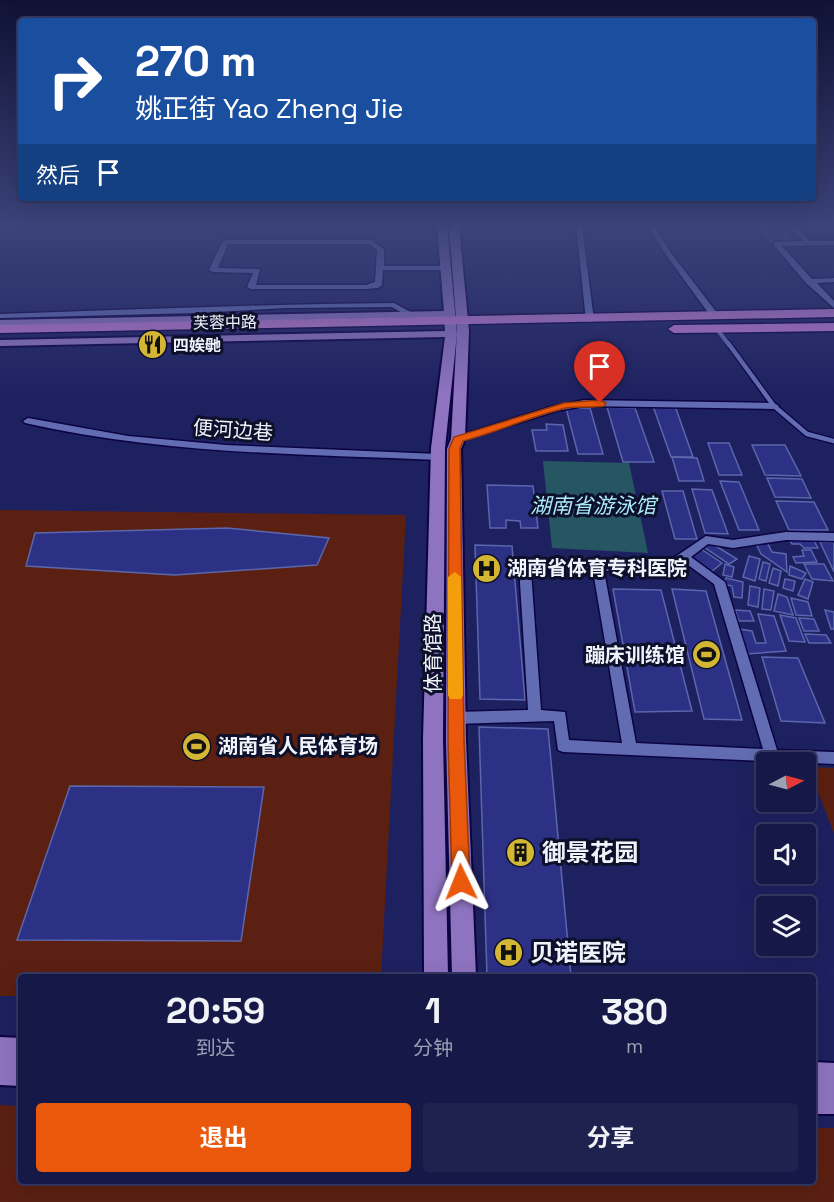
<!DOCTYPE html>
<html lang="zh">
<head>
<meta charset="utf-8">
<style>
	:root { --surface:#161948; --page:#1f224f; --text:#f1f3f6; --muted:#9ea0b4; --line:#353860; --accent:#ea580c }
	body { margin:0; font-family:"Space Grotesk","Noto Sans SC",sans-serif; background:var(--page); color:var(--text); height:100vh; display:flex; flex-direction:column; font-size:22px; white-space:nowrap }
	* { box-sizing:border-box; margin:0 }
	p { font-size:20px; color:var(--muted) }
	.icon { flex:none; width:33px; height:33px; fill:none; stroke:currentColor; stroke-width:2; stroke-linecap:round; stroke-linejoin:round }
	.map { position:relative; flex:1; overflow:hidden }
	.details { position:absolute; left:18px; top:974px; width:798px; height:210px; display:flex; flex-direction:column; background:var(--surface); border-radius:6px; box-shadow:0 6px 24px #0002,0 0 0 2px var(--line) }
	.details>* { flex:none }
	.banner { position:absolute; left:18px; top:18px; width:798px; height:183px; border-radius:6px; box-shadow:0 6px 24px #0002,0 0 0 2px var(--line); background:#1a4fa0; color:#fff; overflow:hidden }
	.needle { width:39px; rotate:84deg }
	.buttons { position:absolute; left:756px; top:752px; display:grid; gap:12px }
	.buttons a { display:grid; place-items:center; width:60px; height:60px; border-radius:6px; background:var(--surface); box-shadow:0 6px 24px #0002,0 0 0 2px var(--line); font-size:30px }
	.pin { position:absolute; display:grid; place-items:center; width:51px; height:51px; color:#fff; margin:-62px -26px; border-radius:50% 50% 50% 0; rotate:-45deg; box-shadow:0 0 6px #0007 }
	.pin .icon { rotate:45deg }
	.me { position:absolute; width:66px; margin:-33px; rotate:358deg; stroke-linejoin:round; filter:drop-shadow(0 0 4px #0008) }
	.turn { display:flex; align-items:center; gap:21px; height:126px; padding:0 18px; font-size:27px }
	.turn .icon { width:78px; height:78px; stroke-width:2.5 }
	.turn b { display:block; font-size:42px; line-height:51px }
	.then { display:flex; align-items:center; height:57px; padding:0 18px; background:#0003; gap:12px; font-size:22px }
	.eta { display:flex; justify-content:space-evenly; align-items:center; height:102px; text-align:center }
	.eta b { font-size:36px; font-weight:700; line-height:42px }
	.button { display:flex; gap:12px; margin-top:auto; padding:12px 18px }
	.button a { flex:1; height:69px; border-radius:6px; background:var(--accent); color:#fff; font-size:24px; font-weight:700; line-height:69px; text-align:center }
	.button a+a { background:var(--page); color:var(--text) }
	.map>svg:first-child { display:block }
	.green { fill:#5b2011 }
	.water { fill:#255662 }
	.building { fill:#2d3185; stroke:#5b66ac; stroke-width:1.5 }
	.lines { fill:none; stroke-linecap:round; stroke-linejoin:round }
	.lane-far1-casing { stroke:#0c0343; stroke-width:5 }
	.lane-casing { stroke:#0c0343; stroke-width:7 }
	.street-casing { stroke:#0c0343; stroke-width:3 }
	.secondary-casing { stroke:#0c0343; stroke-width:4 }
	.primary-casing { stroke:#0c0343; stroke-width:3 }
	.lane-far1 { stroke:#616cb2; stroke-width:4 }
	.lane { stroke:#616cb2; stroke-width:4.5 }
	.street { fill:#616cb2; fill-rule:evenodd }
	.secondary { fill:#8e73c0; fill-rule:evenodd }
	.primary { fill:#bb7ace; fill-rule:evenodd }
	.route { fill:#ea580c; stroke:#983908; stroke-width:1.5 }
	.slow { fill:#f59e0b }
	.labels { text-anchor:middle; stroke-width:6; stroke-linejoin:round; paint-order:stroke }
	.far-street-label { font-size:16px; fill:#f1f3fb; stroke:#0d102b }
	.far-poi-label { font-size:16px; font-weight:bold; fill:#f1f3fb; stroke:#0d102b; text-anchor:start }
	.street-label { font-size:20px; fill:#f1f3fb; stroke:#0d102b }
	.poi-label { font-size:20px; font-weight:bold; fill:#f1f3fb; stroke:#0d102b; text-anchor:start }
	.water-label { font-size:21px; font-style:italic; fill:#abebfb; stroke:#0d102b }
	.near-poi-label { font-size:24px; font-weight:bold; fill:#f1f3fb; stroke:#0d102b; text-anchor:start }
</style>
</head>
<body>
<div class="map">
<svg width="834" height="1202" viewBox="0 0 834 1202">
	<rect width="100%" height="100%" fill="#1e2160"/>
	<!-- green -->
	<g class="green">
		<path d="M0 510 406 515 381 976H21V996H0Z"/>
		<path d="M808 767 834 768V833Z"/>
		<path d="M0 1105 21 1106V1180H813V1128H834V1202H0Z"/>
	</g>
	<!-- water -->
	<path class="water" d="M543 461 629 463 648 553 552 548Z"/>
	<!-- building -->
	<g class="building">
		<path d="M759 226H779L792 242H771Z"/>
		<path d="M807 226H834V230H811Z"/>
		<path d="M653 406H675L693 457H671Z"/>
		<path d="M607 407 635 408 654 462H623Z"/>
		<path d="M566 408H590L603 454H578Z"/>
		<path d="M546 424 563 425 568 451H536L532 430H547Z"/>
		<path d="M708 443H729L742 475H719Z"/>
		<path d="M752 445H785L801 476 765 475Z"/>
		<path d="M672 457 697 458 704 481H679Z"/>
		<path d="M767 478 802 479 811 498 775 497Z"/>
		<path d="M720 481 739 482 759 530H739Z"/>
		<path d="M487 485 533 486 538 528H521L520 521 506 520V528H490Z"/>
		<path d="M692 489 712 490 728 534 705 533Z"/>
		<path d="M662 491H683L697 539H675Z"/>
		<path d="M776 501 814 502 828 530H789Z"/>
		<path d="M227 528 329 538 317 565 175 575 26 566 35 533Z"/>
		<path d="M789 539H813L818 548H804L800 544H792Z"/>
		<path d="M767 542 772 552 786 554 787 572 761 554 757 546Z"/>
		<path d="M820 542H834V572Z"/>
		<path d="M711 543 737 559 729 564 704 547Z"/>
		<path d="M475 545 512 546 525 700 480 699Z"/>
		<path d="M701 549 722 563 711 572 690 557Z"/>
		<path d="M802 550H811L817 562 796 563 793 557 804 556Z"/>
		<path d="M749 556 760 559 755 581 743 577Z"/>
		<path d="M763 562 770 564 766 581 759 579Z"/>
		<path d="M725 564 734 567 732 577 723 575Z"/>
		<path d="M804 564H824L833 581 812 579Z"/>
		<path d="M790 566 806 573 802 579 789 575Z"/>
		<path d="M773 568 781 571 778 586 769 583Z"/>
		<path d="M726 578 743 582 742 598 734 597 732 586 724 584Z"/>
		<path d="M785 579 795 581 793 591 783 588Z"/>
		<path d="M805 579 813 582 808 599 798 595Z"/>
		<path d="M750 586 760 588 758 607 748 605Z"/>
		<path d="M613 589 661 590 692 711 635 712Z"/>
		<path d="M672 589 706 591 742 720 704 719Z"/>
		<path d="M764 589 774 591 771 610 762 609Z"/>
		<path d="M778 594 787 597 793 615 774 611Z"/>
		<path d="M791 598 808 602 812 616 796 615Z"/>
		<path d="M735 610 750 611 754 621H739Z"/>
		<path d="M825 610 834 612V629H831Z"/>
		<path d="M758 614 774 616 786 651 746 654 739 629 752 631 756 643H766Z"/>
		<path d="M780 615 796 618 805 642 789 641Z"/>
		<path d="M799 618 814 619 819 631H804Z"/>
		<path d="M805 634 826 635 831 643H809Z"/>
		<path d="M762 657 798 658 825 723 781 721Z"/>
		<path d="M479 727 548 729 571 976H487Z"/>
		<path d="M70 786 264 787 241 941 17 940Z"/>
	</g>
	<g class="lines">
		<defs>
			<path id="lane-far1" d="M717 329 729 345"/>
			<path id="lane" d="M728 343 774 406 807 434 834 441"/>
			<g id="street">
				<path d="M576 226H582L594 320 590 322 586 320Z"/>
				<path d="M648 226H654L671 253 718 314V318H712L666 255Z"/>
				<path d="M789 226H796L810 241H834V245L782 246 812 279 834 278V282L817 283 834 301V308L806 283 773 244 776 242 803 241Z"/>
				<path d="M371 240 384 249V266H444L448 268 444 270H383L382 285 378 288 366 289H251L247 287 253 273 213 272 209 270 222 242 225 240ZM228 244H369L377 250 375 282 366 285H256L260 269 218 268Z"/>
				<path d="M394 303 416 315 409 317 392 307 287 308 197 313 0 318V314C131 310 263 304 394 303Z"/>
				<path d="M584 400 774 403 779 406 774 409 584 406 556 411 461 441H455L453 439 455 437 551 407Z"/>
				<path d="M28 418 128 436 226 445 438 454 443 457 438 460C300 454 160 454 25 423L23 421Z"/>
				<path d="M786 532 834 533V541L786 540 733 548 708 544 691 557 725 582 777 750 834 752V764L563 752 558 750 554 721 455 724 450 722 448 718 450 714 455 712 528 710 519 567 521 564 651 563 675 557 706 536 733 540ZM684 562 714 584 763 749 636 743 604 571H651ZM531 571H593L622 743 569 740 565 712 541 710Z"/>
			</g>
			<g id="secondary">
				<path d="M437 226H447L457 334 445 448 443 739 448 976H424L423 739 431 448 445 337 0 346V340L445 331 444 317 0 326V320L444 311Z"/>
				<path d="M449 226H459L469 331 465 439 461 449 466 740 476 976H452L446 740 447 449 451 439 457 331Z"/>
				<path d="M0 1037 21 1038V1086L0 1085Z"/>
				<path d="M813 1062 834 1063V1114H813Z"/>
			</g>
			<g id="primary">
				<path d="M834 309V317L0 333V325Z"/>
				<path d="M834 323V331L674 333 668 329 674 325Z"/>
			</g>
		</defs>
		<!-- lane-far1 casing -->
		<use href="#lane-far1" class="lane-far1-casing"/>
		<!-- lane casing -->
		<use href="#lane" class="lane-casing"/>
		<!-- street casing -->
		<use href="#street" class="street-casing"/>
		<!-- secondary casing -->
		<use href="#secondary" class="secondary-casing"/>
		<!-- primary casing -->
		<use href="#primary" class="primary-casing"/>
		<!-- lane-far1 -->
		<use href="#lane-far1" class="lane-far1"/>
		<!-- lane -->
		<use href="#lane" class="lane"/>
		<!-- street -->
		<use href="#street" class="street"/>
		<!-- secondary -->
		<use href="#secondary" class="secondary"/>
		<!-- primary -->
		<use href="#primary" class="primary"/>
	</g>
	<!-- sky -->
	<linearGradient id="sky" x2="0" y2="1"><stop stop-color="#101235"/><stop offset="0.57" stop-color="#3b437a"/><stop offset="1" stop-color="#3b437a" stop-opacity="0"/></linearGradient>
	<rect width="834" height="394" fill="url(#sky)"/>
	<!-- route -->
	<path class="route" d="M600 400 606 403 604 406C592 408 579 406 566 408 531 416 498 432 463 441L460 449 464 740 470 882 467 888 461 890 454 888 452 882 448 740 449 449 454 437 564 403Z"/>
	<!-- slow -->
	<path class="slow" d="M455 572 461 577 463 695 461 699H450L448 695V577Z"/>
	<!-- icons -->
	<defs>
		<symbol id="restaurant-disc" viewBox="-11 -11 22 22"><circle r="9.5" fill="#d4b635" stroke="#0d102b"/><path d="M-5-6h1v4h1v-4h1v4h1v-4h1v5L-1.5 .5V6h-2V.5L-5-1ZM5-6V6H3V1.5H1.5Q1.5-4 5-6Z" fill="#111"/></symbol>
		<symbol id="hospital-disc" viewBox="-11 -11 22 22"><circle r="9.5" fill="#d4b635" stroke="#0d102b"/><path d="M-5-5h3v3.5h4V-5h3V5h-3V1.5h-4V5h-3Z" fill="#111"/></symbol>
		<symbol id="stadium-disc" viewBox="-11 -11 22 22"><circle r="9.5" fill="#d4b635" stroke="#0d102b"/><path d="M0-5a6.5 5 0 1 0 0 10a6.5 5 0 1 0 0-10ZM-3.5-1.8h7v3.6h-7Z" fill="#111"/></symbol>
		<symbol id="building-disc" viewBox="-11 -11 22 22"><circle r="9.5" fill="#d4b635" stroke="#0d102b"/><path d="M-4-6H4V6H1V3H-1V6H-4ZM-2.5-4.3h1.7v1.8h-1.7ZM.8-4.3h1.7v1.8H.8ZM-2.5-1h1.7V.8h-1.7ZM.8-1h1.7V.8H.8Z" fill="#111"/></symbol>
	</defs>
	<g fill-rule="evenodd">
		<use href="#restaurant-disc" x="136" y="328" width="33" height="33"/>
		<use href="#hospital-disc" x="470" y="552" width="33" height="33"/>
		<use href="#stadium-disc" x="690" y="638" width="33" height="33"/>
		<use href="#stadium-disc" x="180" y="730" width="33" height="33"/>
		<use href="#building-disc" x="504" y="836" width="33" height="33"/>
		<use href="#hospital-disc" x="492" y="936" width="33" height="33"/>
	</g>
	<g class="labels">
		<!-- far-street labels -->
		<g class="far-street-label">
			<text transform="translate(225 322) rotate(-1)" y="6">芙蓉中路</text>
		</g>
		<!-- far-poi labels -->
		<g class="far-poi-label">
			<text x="173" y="351">四娭毑</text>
		</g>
		<!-- street labels -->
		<g class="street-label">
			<text transform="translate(233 430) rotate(4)" y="7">便河边巷</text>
			<text transform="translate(433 653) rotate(-90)" y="7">体育馆路</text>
		</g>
		<!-- poi labels -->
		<g class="poi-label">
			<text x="507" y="575">湖南省体育专科医院</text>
			<text x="685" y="662" text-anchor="end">蹦床训练馆</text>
			<text x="218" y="753">湖南省人民体育场</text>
		</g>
		<!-- water labels -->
		<g class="water-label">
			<text x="593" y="513">湖南省游泳馆</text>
		</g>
		<!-- near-poi labels -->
		<g class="near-poi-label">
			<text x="542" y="861">御景花园</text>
			<text x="530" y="961">贝诺医院</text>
		</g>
	</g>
</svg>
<div class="buttons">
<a><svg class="needle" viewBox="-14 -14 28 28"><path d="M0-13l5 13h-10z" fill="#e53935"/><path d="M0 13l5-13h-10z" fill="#9ea0b4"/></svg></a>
<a><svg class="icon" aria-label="sound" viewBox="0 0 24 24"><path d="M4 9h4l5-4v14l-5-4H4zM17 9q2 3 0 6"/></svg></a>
<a><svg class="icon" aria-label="layers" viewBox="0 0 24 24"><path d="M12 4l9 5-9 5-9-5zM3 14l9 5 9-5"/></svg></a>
</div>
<div class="pin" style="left:600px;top:403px;background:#d93025"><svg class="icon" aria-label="arrive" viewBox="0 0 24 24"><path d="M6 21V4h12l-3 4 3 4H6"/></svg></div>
<svg class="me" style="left:461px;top:882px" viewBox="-20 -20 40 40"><path d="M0-17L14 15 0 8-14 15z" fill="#ea580c" stroke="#fff" stroke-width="4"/></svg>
<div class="banner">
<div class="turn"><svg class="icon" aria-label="right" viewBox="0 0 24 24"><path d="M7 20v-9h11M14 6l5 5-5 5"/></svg><div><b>270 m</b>姚正街 Yao Zheng Jie</div></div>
<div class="then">然后<svg class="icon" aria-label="arrive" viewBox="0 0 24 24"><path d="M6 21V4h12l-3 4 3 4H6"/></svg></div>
</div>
<section class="details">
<div class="eta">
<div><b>20:59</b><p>到达</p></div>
<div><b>1</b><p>分钟</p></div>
<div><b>380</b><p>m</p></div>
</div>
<div class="button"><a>退出</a><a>分享</a></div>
</section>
</div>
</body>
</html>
